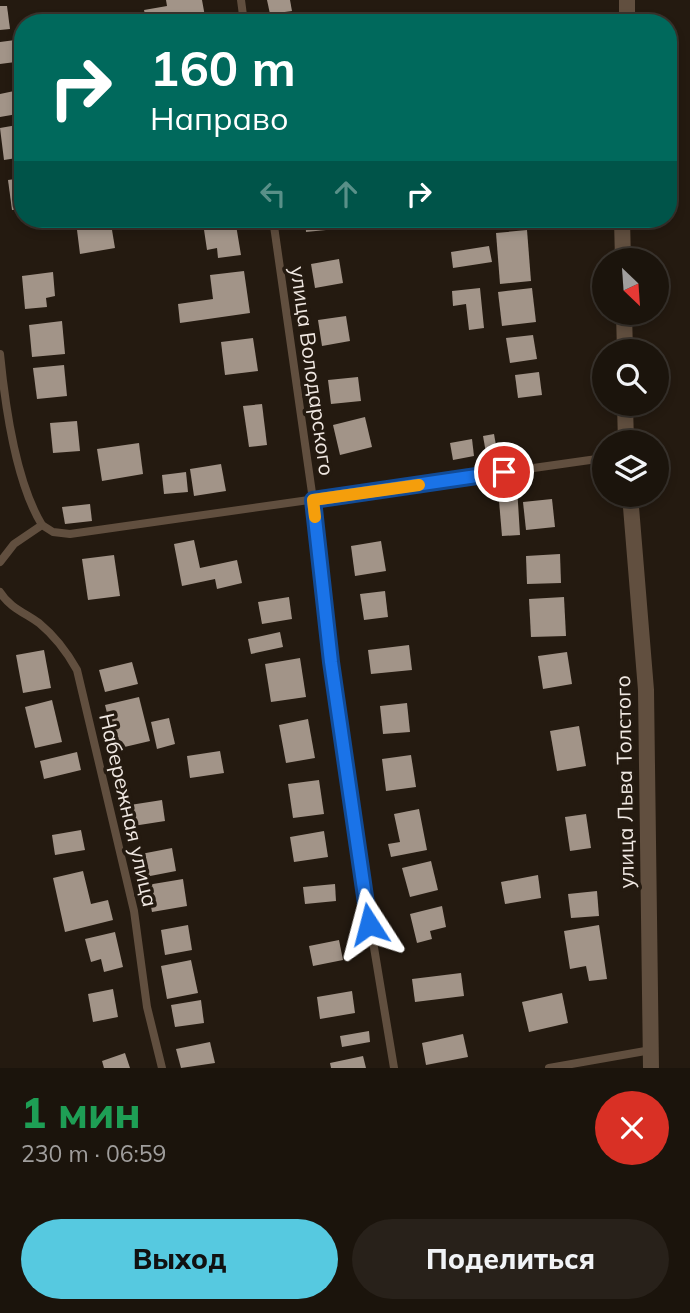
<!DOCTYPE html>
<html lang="ru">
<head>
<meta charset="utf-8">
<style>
	:root { --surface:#1b140c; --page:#28211a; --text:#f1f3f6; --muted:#a09e9d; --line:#39332d; --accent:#56c9e0 }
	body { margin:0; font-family:Mulish,sans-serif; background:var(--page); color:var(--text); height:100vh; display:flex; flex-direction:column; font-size:26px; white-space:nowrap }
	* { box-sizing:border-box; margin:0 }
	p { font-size:23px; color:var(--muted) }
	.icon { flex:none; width:38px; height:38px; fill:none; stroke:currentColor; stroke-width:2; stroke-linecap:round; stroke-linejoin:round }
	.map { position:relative; height:1068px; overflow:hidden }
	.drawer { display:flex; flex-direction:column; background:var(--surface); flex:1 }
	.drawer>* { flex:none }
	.top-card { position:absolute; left:14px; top:14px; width:663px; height:214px; border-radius:28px; box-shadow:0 4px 10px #0003,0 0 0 2px var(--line); background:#00695c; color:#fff; overflow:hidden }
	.needle { width:46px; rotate:155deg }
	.fabs { position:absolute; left:592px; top:248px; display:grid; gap:14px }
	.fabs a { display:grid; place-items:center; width:77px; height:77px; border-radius:50%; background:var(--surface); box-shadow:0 4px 10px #0003,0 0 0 2px var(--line); font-size:35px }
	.pin { position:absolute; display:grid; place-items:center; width:60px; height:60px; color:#fff; margin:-30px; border:4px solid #fff; border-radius:50%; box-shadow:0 2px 7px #0007 }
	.me { position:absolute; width:77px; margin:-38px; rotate:351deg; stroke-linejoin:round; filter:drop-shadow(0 0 5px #0008) }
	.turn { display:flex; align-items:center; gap:24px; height:147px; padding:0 21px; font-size:32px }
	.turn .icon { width:91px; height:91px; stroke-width:2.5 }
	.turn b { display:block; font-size:49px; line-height:60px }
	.lanes { display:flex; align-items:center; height:66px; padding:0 21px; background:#0003; justify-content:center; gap:35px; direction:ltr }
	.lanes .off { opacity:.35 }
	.round { display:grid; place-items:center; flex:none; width:74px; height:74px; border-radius:37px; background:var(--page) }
	.head { display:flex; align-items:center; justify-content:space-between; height:119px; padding:0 21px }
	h1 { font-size:42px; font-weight:800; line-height:52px; color:#1e9e55 }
	.primary-button { display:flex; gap:14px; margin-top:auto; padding:14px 21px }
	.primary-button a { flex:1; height:80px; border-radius:42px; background:var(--accent); color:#111; font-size:28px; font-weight:800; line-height:80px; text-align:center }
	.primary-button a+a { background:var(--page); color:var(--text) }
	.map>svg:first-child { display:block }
	.building { fill:#a29488 }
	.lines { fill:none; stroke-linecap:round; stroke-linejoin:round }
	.service { stroke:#614f3f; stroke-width:8 }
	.minor { stroke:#614f3f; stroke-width:16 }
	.route-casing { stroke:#114b97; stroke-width:18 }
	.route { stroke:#1a73e8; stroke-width:12 }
	.slow { stroke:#f59e0b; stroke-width:12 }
	.labels { text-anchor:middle; stroke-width:7; stroke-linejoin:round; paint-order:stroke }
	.street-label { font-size:21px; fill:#f0e8e2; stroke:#241a10 }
</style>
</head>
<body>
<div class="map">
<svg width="690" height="1068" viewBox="0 0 690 1068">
	<rect width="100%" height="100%" fill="#241a10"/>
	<!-- building -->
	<g class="building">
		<path d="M166 0H202L206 22 147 23 144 10 167 6Z"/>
		<path d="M267 0H290L292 11 270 14Z"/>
		<path d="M0 6H7L10 29 0 30Z"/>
		<path d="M478 12 481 23H454L453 18Z"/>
		<path d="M23 39V61L0 64V42Z"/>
		<path d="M19 90 23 113 0 117V94Z"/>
		<path d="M23 124V157L4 160 0 128Z"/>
		<path d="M23 178V209L12 210 8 180Z"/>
		<path d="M235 219 241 255 218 258 217 248 207 250 203 223Z"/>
		<path d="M305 219H335L336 229 306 232Z"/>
		<path d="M111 224 115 248 80 254 77 230Z"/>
		<path d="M527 230 531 281 500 284 496 233Z"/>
		<path d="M489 246 492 262 453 268 451 252Z"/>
		<path d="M339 259 343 283 315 288 311 264Z"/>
		<path d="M244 271 250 313 180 323 178 304 213 299 210 275Z"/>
		<path d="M53 272 55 296 46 298 47 307 25 309 22 276Z"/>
		<path d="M480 288 484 328 469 330 466 304 453 306 452 291Z"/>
		<path d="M532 288 536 322 502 326 498 292Z"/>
		<path d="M346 316 350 341 322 346 318 320Z"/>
		<path d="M62 321 65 354 32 357 29 325Z"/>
		<path d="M533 335 537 359 510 363 506 338Z"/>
		<path d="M253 338 258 371 225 375 221 342Z"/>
		<path d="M64 365 67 396 37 399 33 368Z"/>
		<path d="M539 372 542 395 518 398 515 375Z"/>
		<path d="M358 377 361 401 331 404 328 380Z"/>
		<path d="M262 404 267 445 249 447 243 406Z"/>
		<path d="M365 417 372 447 340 455 333 425Z"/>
		<path d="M77 421 80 451 53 453 50 423Z"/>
		<path d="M494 434 497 451 486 453 483 436Z"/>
		<path d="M472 439 474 456 453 460 450 443Z"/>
		<path d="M139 443 143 474 102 481 97 449Z"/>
		<path d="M221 464 226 491 194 496 190 469Z"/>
		<path d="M186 472 188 492 164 494 162 475Z"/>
		<path d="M517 487 520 535 502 536 498 489Z"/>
		<path d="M552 499 555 527 526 530 523 502Z"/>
		<path d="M90 504 92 521 65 524 62 507Z"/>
		<path d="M194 540 200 568 237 560 242 583 217 589 215 579 182 586 174 544Z"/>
		<path d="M381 541 386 571 355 576 351 546Z"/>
		<path d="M560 554 561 583 527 584 526 556Z"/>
		<path d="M114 555 120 596 88 600 82 559Z"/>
		<path d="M385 591 388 617 364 620 360 594Z"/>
		<path d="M289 597 292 619 262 624 258 602Z"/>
		<path d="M564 597 566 636 531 637 529 599Z"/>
		<path d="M280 632 283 647 251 654 248 639Z"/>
		<path d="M409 645 412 670 371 674 368 650Z"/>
		<path d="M44 650 51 688 23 693 16 655Z"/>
		<path d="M567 652 572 684 543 689 538 656Z"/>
		<path d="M300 658 306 697 271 702 265 664Z"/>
		<path d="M132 662 138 684 105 692 99 670Z"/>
		<path d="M139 697 150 741 116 749 105 705Z"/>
		<path d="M52 700 62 742 35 748 25 707Z"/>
		<path d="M407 703 410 732 383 734 380 706Z"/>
		<path d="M169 718 175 744 157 749 151 722Z"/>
		<path d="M308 719 315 758 286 763 279 725Z"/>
		<path d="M579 726 586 766 557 771 550 731Z"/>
		<path d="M220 751 224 773 190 778 187 756Z"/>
		<path d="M77 752 81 770 44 779 40 761Z"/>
		<path d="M411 755 416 787 386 791 382 759Z"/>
		<path d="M319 780 324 814 293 818 288 784Z"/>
		<path d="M162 800 165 821 133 826 130 805Z"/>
		<path d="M419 809 427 850 391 857 388 844 400 842 394 814Z"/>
		<path d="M586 814 591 848 570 851 565 817Z"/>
		<path d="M81 830 85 850 55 855 52 835Z"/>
		<path d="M324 831 328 857 294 862 290 837Z"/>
		<path d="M172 848 176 871 145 877 141 854Z"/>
		<path d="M431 861 438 890 410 897 402 868Z"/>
		<path d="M83 871 91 904 108 900 113 920 65 932 53 878Z"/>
		<path d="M538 875 541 898 505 904 501 882Z"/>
		<path d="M183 879 187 906 152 912 147 885Z"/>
		<path d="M335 884 336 901 305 904 303 887Z"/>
		<path d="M597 891 599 916 571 918 568 894Z"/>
		<path d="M442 906 446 927 430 931 432 939 417 943 410 914Z"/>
		<path d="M188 925 192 950 165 955 161 930Z"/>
		<path d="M599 925 607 979 589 981 586 966 570 969 564 931Z"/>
		<path d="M115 932 123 967 104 972 101 959 91 962 85 939Z"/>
		<path d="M339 940 343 960 313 966 309 946Z"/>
		<path d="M191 960 198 993 167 999 161 966Z"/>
		<path d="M461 973 464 996 415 1002 412 979Z"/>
		<path d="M113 989 118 1017 93 1022 88 994Z"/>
		<path d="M352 991 355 1013 320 1019 317 997Z"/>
		<path d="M562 993 568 1023 529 1032 522 1002Z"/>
		<path d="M201 1000 204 1023 175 1027 171 1005Z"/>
		<path d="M369 1031 370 1042 342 1047 340 1036Z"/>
		<path d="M463 1034 468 1057 426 1065 422 1043Z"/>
		<path d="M210 1042 215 1063 181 1068 176 1049Z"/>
		<path d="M125 1053 130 1068H104L102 1061Z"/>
		<path d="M363 1056 366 1068H331L330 1063Z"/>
	</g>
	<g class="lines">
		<!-- service -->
		<g class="service">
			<path d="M241 0 244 23"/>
			<path d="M273 219 313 500 331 662 357 845 394 1068"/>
			<path d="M0 354C5 405 15 481 42 525L14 544 0 562"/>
			<path d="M42 525 53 532 70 534 604 458"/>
			<path d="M0 592C9 607 25 613 39 623 56 637 67 652 77 670L134 911 147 1007 162 1068"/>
			<path d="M549 1068 651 1050"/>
		</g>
		<!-- minor -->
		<g class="minor">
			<path d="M627 23V0"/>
			<path d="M622 219 623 261"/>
			<path d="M624 313 625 352"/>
			<path d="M625 404 626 443"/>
			<path d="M630 495 646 690 651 1068"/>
		</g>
	</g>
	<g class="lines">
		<defs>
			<path id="route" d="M369 924 331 662 313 500 504 472"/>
		</defs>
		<!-- route casing -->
		<use href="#route" class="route-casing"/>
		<!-- route -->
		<use href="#route" class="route"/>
		<!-- slow -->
		<path class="slow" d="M315 517 313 500 419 485"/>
	</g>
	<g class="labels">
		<!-- street labels -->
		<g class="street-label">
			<text transform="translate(312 371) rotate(82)" y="7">улица Володарского</text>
			<text transform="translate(625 782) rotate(-91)" y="7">улица Льва Толстого</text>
			<text transform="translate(128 810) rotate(77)" y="7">Набережная улица</text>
		</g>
	</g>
</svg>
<div class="fabs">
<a><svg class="needle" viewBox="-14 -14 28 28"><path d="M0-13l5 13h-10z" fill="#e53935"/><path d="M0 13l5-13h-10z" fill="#a09e9d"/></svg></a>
<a><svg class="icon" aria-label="search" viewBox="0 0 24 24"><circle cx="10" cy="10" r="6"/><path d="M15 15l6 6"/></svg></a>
<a><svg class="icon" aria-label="layers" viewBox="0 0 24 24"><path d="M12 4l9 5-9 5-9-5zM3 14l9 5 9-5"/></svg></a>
</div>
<div class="pin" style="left:504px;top:472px;background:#d93025"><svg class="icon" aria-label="arrive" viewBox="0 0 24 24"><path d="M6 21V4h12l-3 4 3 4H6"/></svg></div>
<svg class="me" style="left:369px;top:924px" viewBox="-20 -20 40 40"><path d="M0-17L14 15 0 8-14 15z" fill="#1a73e8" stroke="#fff" stroke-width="4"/></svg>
<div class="top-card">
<div class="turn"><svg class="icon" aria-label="right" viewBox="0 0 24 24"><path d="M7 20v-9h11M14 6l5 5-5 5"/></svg><div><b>160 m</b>Направо</div></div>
<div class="lanes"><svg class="icon off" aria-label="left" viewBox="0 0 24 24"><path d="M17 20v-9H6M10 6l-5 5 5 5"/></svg><svg class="icon off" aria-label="ahead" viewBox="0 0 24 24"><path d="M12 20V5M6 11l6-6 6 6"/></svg><svg class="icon" aria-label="right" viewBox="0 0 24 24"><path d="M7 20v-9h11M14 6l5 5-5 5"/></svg></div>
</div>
</div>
<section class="drawer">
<div class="head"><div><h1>1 мин</h1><p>230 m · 06:59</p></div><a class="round" style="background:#d93025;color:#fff"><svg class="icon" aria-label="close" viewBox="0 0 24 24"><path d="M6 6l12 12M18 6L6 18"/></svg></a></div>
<div class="primary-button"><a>Выход</a><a>Поделиться</a></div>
</section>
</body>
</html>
